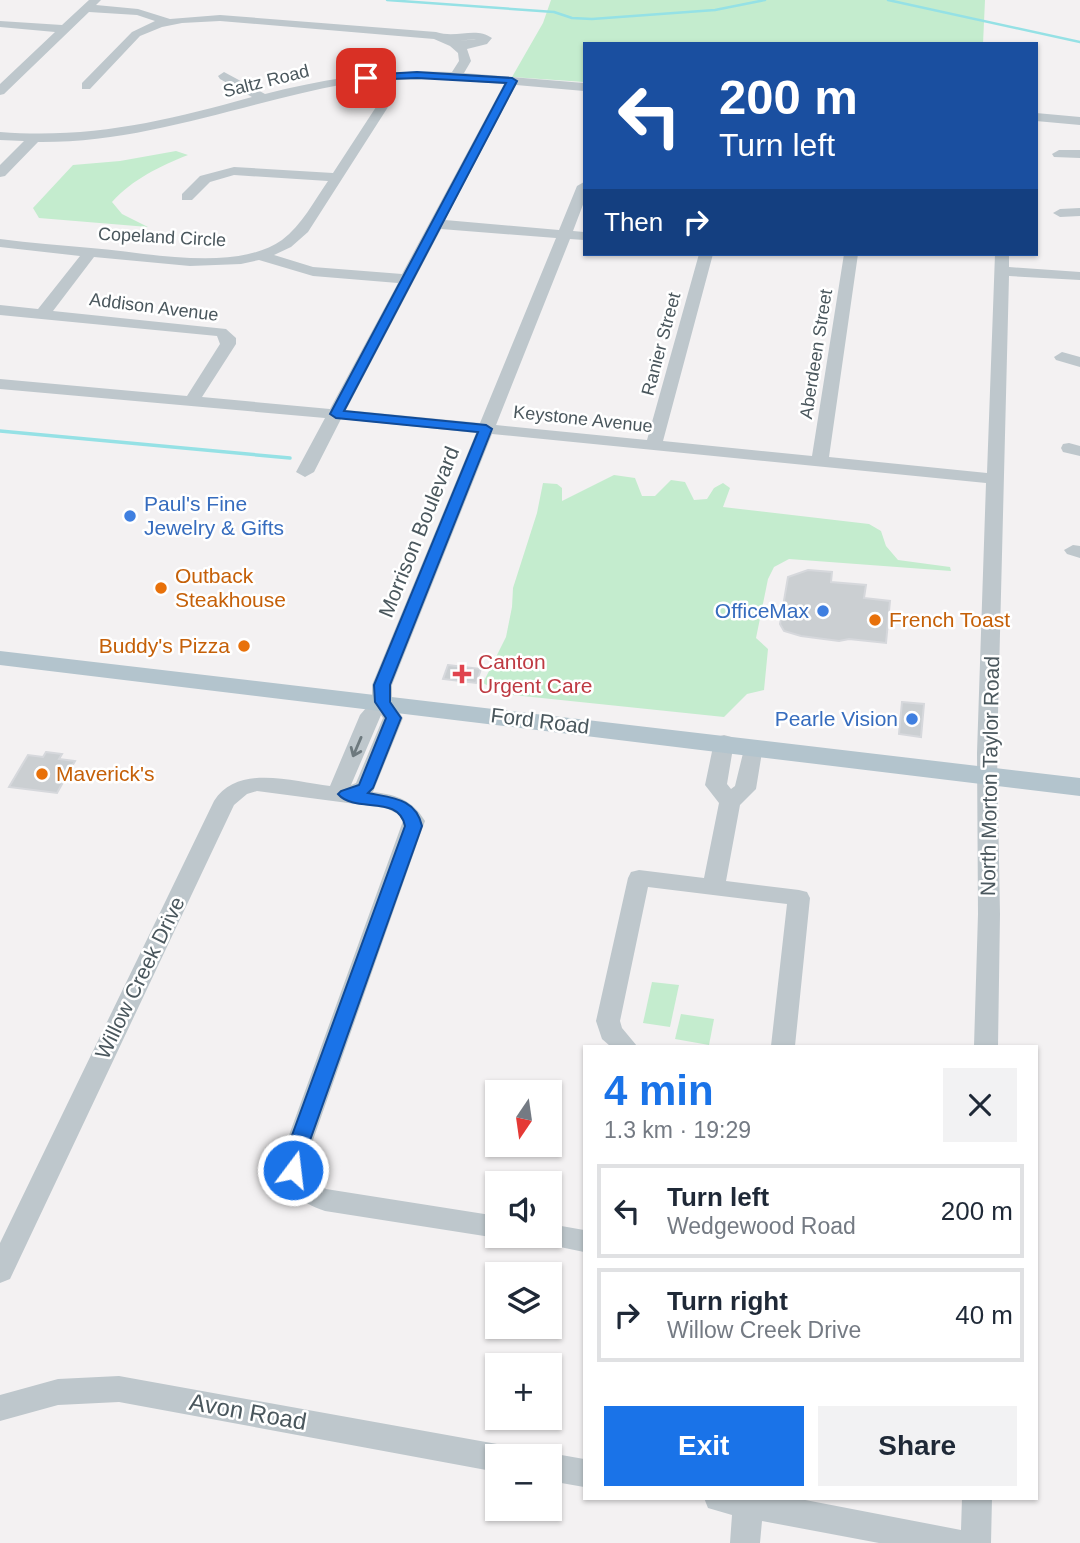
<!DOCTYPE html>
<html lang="en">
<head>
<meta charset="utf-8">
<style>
	:root { --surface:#fff; --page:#f2f2f3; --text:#1f2937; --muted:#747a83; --line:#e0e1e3; --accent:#1a73e8 }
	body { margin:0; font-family:Arial,sans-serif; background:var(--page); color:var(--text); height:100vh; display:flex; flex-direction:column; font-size:26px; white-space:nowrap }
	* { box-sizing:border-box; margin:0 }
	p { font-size:23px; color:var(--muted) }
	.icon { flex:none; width:38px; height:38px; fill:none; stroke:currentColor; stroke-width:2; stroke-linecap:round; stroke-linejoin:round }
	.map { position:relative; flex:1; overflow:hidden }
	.side { position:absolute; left:583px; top:1045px; width:455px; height:455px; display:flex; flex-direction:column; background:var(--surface); border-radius:0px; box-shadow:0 2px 5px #0004 }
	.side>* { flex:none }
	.banner { position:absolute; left:583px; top:42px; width:455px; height:214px; border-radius:0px; box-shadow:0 2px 5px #0004; background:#1a4fa0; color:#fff; overflow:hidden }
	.needle { width:46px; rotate:193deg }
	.controls { position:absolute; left:485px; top:1080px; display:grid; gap:14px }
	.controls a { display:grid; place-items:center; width:77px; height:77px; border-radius:0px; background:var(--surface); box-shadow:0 2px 5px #0004; font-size:35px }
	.pin { position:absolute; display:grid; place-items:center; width:60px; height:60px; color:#fff; margin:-30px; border-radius:14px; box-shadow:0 4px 10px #0006 }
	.me { position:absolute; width:77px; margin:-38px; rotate:15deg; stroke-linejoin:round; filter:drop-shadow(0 0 5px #0008) }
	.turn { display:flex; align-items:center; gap:24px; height:147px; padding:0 21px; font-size:32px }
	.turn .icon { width:91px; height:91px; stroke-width:2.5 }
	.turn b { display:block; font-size:49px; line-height:60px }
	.then { display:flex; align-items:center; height:66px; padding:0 21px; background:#0003; gap:14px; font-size:26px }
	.round { display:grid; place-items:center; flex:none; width:74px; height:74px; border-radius:0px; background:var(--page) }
	.headline { display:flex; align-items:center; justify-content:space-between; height:119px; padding:0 21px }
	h1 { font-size:42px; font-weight:600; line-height:52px; color:var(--accent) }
	.button { display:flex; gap:14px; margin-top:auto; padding:14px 21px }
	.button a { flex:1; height:80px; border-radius:0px; background:var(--accent); color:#fff; font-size:28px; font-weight:600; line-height:80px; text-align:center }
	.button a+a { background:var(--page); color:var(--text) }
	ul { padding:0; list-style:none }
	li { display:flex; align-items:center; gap:21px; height:94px; margin:0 14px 10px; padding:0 7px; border:4px solid var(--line); border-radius:0px }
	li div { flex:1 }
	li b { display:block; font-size:26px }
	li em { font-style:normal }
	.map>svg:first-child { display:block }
	.green { fill:#c4ecce }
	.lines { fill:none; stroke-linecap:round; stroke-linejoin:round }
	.stream-far1 { stroke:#95e1e5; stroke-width:2.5 }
	.stream { stroke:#95e1e5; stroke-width:3.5 }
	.building { fill:#cbcfd2; stroke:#d6d8dc; stroke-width:2 }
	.minor { fill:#bec7cc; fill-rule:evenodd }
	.major { fill:#b3c4cd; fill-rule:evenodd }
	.oneway { stroke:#6d797e }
	.route { fill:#1a73e8; stroke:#114b97; stroke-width:2 }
	.shop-dot { fill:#3f7fe0; stroke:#fff; stroke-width:2.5 }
	.food-dot { fill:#e8710a; stroke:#fff; stroke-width:2.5 }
	.health-dot { fill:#e0444e; stroke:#fff; stroke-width:2.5 }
	.labels { text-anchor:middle; stroke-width:5; stroke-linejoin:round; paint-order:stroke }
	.far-street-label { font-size:18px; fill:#4a575d; stroke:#fff }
	.shop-label { font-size:21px; fill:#366cbe; stroke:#fff; text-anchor:end }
	.street-label { font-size:21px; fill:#4a575d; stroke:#fff }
	.food-label { font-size:21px; fill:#c56008; stroke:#fff; text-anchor:start }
	.health-label { font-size:21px; fill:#be3a42; stroke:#fff; text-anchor:start }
	.near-street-label { font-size:24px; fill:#4a575d; stroke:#fff }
</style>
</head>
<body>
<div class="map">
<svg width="1080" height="1543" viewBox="0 0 1080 1543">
	<rect width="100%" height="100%" fill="#f3f1f2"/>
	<!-- green -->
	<g class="green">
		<path d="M551 0H985L983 44H584V82L512 77 543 23Z"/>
		<path d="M176 151 188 155C160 166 133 179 112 202L122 214 148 227 39 218 33 208 73 165 120 161Z"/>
		<path d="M614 475 635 478 642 496H655L671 480 685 482 694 500 707 499 714 488 723 483 730 488 723 507 869 524 881 531 886 546 898 560 950 567 951 571 789 559 774 567 768 579 756 638 768 649 764 690 747 694 724 717 503 694 483 683 506 637 512 607 513 588 537 513 543 483 557 484 562 488V501Z"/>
		<path d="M652 982 679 985 670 1027 643 1023Z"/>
		<path d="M681 1014 714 1019 709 1045 675 1039Z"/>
	</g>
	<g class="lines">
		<!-- stream-far1 -->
		<g class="stream-far1">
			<path d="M387 0 554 12 572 18 592 19 715 10 765 0"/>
			<path d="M888 0 1080 42"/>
		</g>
		<!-- stream -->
		<path class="stream" d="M0 431 290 458"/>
	</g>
	<!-- building -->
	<g class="building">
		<path d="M808 570 832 572 831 582 866 585 864 598 890 601 886 643 849 639 839 641 801 636 784 631 780 624 788 577Z"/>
		<path d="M448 665 481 669 476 683 443 679Z"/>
		<path d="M902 702 924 704 921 737 899 734Z"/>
		<path d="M46 752 62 754 59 759 75 761 57 793 9 787 28 755 43 757Z"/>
	</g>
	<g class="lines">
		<!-- minor -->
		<g class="minor">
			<path d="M89 0H101L96 5 138 9 170 19 220 15 436 32C457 39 475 26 492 38L487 44 467 49 471 61 464 73 584 83V91L516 85 445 220 559 230 577 186 584 182V202L573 231 584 232V240L570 239 496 425 647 440 699 254H713L663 441 812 456 844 254H858L829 457 987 473 995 254H1009V267L1080 272V280L1009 276 997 753 1000 914 998 1046H974L978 914 977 753 986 483 492 434 392 685V702L403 718 373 792C398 795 412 800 425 821L306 1160 308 1175 326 1189 497 1216V1236H505L497 1238 325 1211C299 1202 282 1189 280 1160L403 821 398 814 386 808 257 791 247 794 234 805 10 1279 0 1283V1243L214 801C238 763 294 782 330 786L360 715 372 701V685L476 433 341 419 314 472 305 477 296 472 325 418 0 389V379L187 396 220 344 217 336 0 315V305L38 309 80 256 0 247V239C30 243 61 245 91 248 145 252 235 273 282 240 302 225 314 201 328 181L234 175 210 182 192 200H182V194L200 176 234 167 333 173 376 107 380 90 375 80 345 84C242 103 145 143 38 142L5 176 0 177V165L24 141 0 140V132C91 139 166 121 252 97L220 79 218 76 224 72 265 94C327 78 387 69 452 72L459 61 458 53 450 46 434 39 220 21 182 23 162 27 140 36 90 89H82V83L132 32 155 21 137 15 89 12 4 94 0 95V84L55 32 0 27V21L62 25ZM474 39H476L459 41ZM435 79 504 84 402 274 313 267 274 255 291 247 308 232 388 107 392 90 387 80ZM441 229 556 238 480 423 346 410ZM94 257 190 266 241 264 259 260 313 276 398 283 330 409 202 397 236 344V338L226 329 53 311ZM381 715 383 718 356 783 351 785Z"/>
			<path d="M1036 113 1080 117V125L1036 121Z"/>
			<path d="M1059 150H1080V158L1054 157 1052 154Z"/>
			<path d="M1080 208V216L1060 217 1053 213 1060 209Z"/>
			<path d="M1062 352 1080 357V367L1056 360 1054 357Z"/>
			<path d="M1069 443 1080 446V456L1063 452 1061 448 1063 444Z"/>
			<path d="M1073 545 1080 546V558L1067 554 1064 550Z"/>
			<path d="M724 735 731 737 734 742 727 784 731 789 735 786 746 741H760L763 746 756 789 740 805 726 881 799 890 807 892 810 898 795 1046H771L787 904 648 887 620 1021 622 1028 637 1046H610L602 1039 596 1021 628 878 631 872 639 870 704 878 719 803 705 785 714 742 717 737Z"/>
			<path d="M550 1224 584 1230V1252L541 1243 537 1236H550Z"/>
			<path d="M119 1376 497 1444 507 1448 511 1456H497V1472L119 1402 58 1405 0 1421V1395L58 1379Z"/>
			<path d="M550 1453 584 1459V1487L550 1481V1456H543Z"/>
			<path d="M704 1498H795L961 1530 962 1498H992L991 1543H879L762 1521 760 1543H730L732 1515 708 1508Z"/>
		</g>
		<!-- major -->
		<path class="major" d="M0 651 1080 778V796L0 665Z"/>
	</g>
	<!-- one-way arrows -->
	<defs><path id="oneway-shaft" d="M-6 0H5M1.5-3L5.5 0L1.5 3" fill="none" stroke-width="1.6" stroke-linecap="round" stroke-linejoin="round" transform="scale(1.75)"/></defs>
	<use class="oneway" href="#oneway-shaft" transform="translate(357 747) rotate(113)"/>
	<!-- route -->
	<path class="route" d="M417 72 512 78 517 81 344 411 486 425 492 429 390 685V702L401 718 373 788 368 793C392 798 416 798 422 826L303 1160 300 1176 293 1178 286 1176 283 1160 405 826C399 794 355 814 338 794L341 791 359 785 386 718 375 702 374 685 478 432 336 418 330 414 506 83 417 78 366 80 362 78 366 75Z"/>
	<!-- markers -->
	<g class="shop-dot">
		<circle cx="130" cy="516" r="7"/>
		<circle cx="823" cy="611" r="7"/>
		<circle cx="912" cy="719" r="7"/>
	</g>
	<g class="food-dot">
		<circle cx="161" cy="588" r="7"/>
		<circle cx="875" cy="620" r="7"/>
		<circle cx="244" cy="646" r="7"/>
		<circle cx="42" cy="774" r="7"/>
	</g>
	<path class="health-dot" d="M458.5 663.5h7v7h7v7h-7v7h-7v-7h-7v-7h7z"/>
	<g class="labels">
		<!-- far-street labels -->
		<g class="far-street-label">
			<text transform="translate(266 81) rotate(-14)" y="6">Saltz Road</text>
			<text transform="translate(162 237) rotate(3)" y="6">Copeland Circle</text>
			<text transform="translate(154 307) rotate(7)" y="6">Addison Avenue</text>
			<text transform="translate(661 344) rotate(-75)" y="6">Ranier Street</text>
			<text transform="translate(816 354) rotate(-81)" y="6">Aberdeen Street</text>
			<text transform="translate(583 419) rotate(6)" y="6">Keystone Avenue</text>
		</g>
		<!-- shop labels -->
		<g class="shop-label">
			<text x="144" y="511" text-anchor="start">Paul's Fine<tspan x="144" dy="24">Jewelry &amp; Gifts</tspan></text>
			<text x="809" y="618">OfficeMax</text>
			<text x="898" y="726">Pearle Vision</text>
		</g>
		<!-- street labels -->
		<g class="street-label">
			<text transform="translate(419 532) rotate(-68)" y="7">Morrison Boulevard</text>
			<text transform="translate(540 721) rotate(7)" y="7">Ford Road</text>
			<text transform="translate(990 776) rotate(-89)" y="7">North Morton Taylor Road</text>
			<text transform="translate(140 978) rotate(-64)" y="7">Willow Creek Drive</text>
		</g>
		<!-- food labels -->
		<g class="food-label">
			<text x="175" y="583">Outback<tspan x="175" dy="24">Steakhouse</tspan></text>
			<text x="889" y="627">French Toast</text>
			<text x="230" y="653" text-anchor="end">Buddy's Pizza</text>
			<text x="56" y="781">Maverick's</text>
		</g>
		<!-- health labels -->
		<g class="health-label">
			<text x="478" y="669">Canton<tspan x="478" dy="24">Urgent Care</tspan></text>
		</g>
		<!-- near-street labels -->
		<g class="near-street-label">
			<text transform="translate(248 1412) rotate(10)" y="8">Avon Road</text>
		</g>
	</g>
</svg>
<div class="controls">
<a><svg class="needle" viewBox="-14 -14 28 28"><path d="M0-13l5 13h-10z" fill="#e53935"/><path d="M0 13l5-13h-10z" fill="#747a83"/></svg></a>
<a><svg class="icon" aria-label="sound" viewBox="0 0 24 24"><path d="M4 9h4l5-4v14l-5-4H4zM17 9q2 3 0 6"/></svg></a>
<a><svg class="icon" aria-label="layers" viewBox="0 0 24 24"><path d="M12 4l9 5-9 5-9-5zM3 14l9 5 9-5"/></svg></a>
<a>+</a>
<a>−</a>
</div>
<div class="pin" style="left:366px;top:78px;background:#d93025"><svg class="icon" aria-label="arrive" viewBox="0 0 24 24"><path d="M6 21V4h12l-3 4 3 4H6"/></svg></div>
<svg class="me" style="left:293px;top:1170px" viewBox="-20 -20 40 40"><circle r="17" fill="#1a73e8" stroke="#fff" stroke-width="3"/><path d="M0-11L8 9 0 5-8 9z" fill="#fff"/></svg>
<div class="banner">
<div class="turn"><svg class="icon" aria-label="left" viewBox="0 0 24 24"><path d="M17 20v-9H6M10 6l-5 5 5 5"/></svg><div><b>200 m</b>Turn left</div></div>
<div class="then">Then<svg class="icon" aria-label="right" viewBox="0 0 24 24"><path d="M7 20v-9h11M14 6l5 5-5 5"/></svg></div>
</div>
<section class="side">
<div class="headline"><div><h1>4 min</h1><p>1.3 km · 19:29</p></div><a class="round"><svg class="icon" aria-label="close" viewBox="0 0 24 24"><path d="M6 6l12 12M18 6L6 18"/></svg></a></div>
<ul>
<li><svg class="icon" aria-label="left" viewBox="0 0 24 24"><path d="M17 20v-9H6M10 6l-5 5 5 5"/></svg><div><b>Turn left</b><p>Wedgewood Road</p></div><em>200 m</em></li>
<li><svg class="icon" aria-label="right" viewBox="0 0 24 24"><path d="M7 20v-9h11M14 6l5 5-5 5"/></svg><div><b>Turn right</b><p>Willow Creek Drive</p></div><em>40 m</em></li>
</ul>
<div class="button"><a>Exit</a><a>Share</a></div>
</section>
</div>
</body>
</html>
